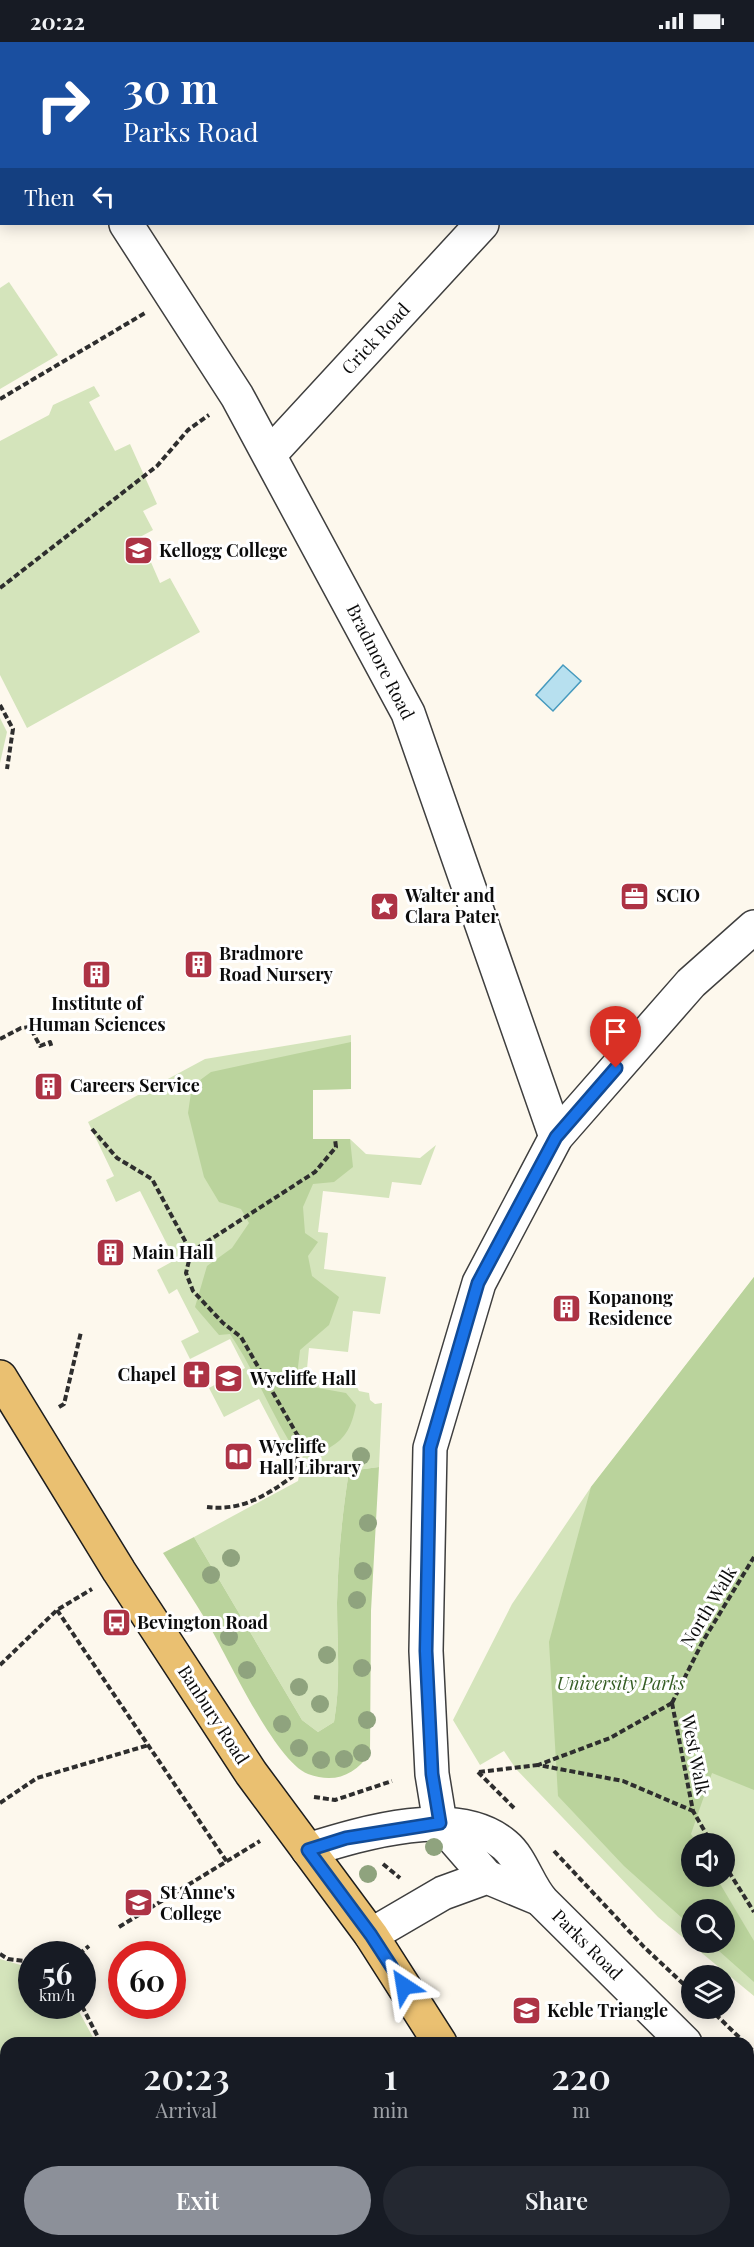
<!DOCTYPE html>
<html lang="en">
<head>
<meta charset="utf-8">
<style>
	:root { --surface:#171b24; --page:#242831; --text:#f1f3f6; --muted:#9ea1a6; --accent:#8c9099 }
	body { margin:0; font-family:"Playfair Display",serif; background:var(--page); color:var(--text); height:100vh; display:flex; flex-direction:column; font-size:22px; white-space:nowrap }
	* { box-sizing:border-box; margin:0 }
	p { font-size:20px; color:var(--muted) }
	.icon { flex:none; width:33px; height:33px; fill:none; stroke:currentColor; stroke-width:2; stroke-linecap:round; stroke-linejoin:round }
	.map { position:relative; flex:1; overflow:hidden }
	.side { position:absolute; left:0px; top:1995px; width:754px; height:210px; display:flex; flex-direction:column; background:var(--surface); border-radius:18px 18px 0 0; box-shadow:0 3px 15px #0003 }
	.side>* { flex:none }
	.top-card { position:absolute; left:0px; top:0px; width:754px; height:183px; box-shadow:0 3px 15px #0003; background:#1a4fa0; color:#fff; overflow:hidden }
	.tools { position:absolute; left:681px; top:1791px; display:grid; gap:12px }
	.tools a { display:grid; place-items:center; width:54px; height:54px; border-radius:50%; background:var(--surface); box-shadow:0 3px 15px #0003; font-size:30px }
	.speed { position:absolute; left:18px; top:1899px; display:flex; gap:12px; font-size:30px; font-weight:700; text-align:center }
	.speed>* { display:grid; place-content:center; width:78px; height:78px; border-radius:50%; background:var(--surface); box-shadow:0 3px 15px #0003; line-height:1 }
	.speed small { font-size:15px; font-weight:400 }
	.speed .limit { border:9px solid #d22; background:#fff; color:#111 }
	.pin { position:absolute; display:grid; place-items:center; width:51px; height:51px; color:#fff; margin:-62px -26px; border-radius:50% 50% 50% 0; rotate:-45deg; box-shadow:0 0 6px #0007 }
	.pin .icon { rotate:45deg }
	.me { position:absolute; width:66px; margin:-33px; rotate:327deg; stroke-linejoin:round; filter:drop-shadow(0 0 4px #0008) }
	.turn { display:flex; align-items:center; gap:21px; height:126px; padding:0 24px; font-size:27px }
	.turn .icon { width:78px; height:78px; stroke-width:2.5 }
	.turn b { display:block; font-size:42px; line-height:51px }
	.then { display:flex; align-items:center; height:57px; padding:0 24px; background:#0003; gap:12px; font-size:22px }
	.eta { display:flex; justify-content:space-evenly; align-items:center; height:102px; text-align:center }
	.eta b { font-size:36px; font-weight:600; line-height:42px }
	.button { display:flex; gap:12px; margin-top:auto; padding:12px 24px }
	.button a { flex:1; height:69px; border-radius:36px; background:var(--accent); color:#fff; font-size:24px; font-weight:600; line-height:69px; text-align:center }
	.button a+a { background:var(--page); color:var(--text) }
	.status { display:flex; justify-content:space-between; align-items:center; height:42px; padding:0 30px; background:var(--surface); direction:ltr }
	.status svg { height:16px; fill:currentColor }
	.map>svg:first-child { display:block }
	.green { fill:#d4e4bb; fill-rule:evenodd }
	.forest { fill:#bad39c }
	.water { fill:#b7e0ef; stroke:#469abe; stroke-width:1.5 }
	.lines { fill:none; stroke-linecap:round; stroke-linejoin:round }
	.minor-casing { stroke:#3f3f3f; stroke-width:36 }
	.major-casing { stroke:#1d1d1d; stroke-width:36 }
	.path { stroke:#2e2e2e; stroke-width:4; stroke-dasharray:6 3; stroke-linecap:butt }
	.minor { stroke:#fff; stroke-width:33 }
	.major { stroke:#eac071; stroke-width:33 }
	.tree { fill:#8fa37e }
	.route-casing { stroke:#114b97; stroke-width:15 }
	.route { stroke:#1a73e8; stroke-width:10 }
	.labels { text-anchor:middle; stroke-width:6; stroke-linejoin:round; paint-order:stroke }
	.street-label { font-size:18px; fill:#0c0c0c; stroke:#fff }
	.poi-label { font-size:18px; font-weight:bold; fill:#0c0c0c; stroke:#fff; text-anchor:start }
	.park-label { font-size:18px; font-style:italic; fill:#355d24; stroke:#fff }
</style>
</head>
<body>
<div class="status"><b>20:22</b><svg viewBox="0 0 49 12"><path d="M0 12V9h3v3zM5 12V6h3v6zM10 12V3h3v9zM15 12V0h3v12zM26 1h20v11H26zM47 4h2v5h-2z"/></svg></div>
<div class="map">
<svg width="754" height="2205" viewBox="0 0 754 2205">
	<rect width="100%" height="100%" fill="#fdf8ed"/>
	<!-- green -->
	<g class="green">
		<path d="M0 57 2 59 0 182Z"/>
		<path d="M9 240 58 313 0 347V246Z"/>
		<path d="M94 344 100 354 89 360 115 409 130 402 157 462 143 469 153 488 140 495 160 541 170 536 200 590 27 686 0 633V399L49 373 53 363Z"/>
		<path d="M0 676 7 690 0 721Z"/>
		<path d="M351 993V1047L313 1048V1098L350 1097 366 1112 420 1116 436 1103 421 1143 392 1140 389 1156 323 1149 318 1190 328 1191 324 1227 386 1235 380 1272 353 1269 348 1310 309 1306 306 1337 356 1343 359 1349 369 1351 370 1358 375 1362 382 1361 379 1425 349 1429C342 1473 338 1516 337 1561 337 1602 341 1640 334 1680L318 1690 302 1678 194 1495 298 1439 304 1407 289 1414 259 1357 224 1375 209 1346 245 1326 230 1297 190 1317 181 1299 199 1290 177 1247 169 1252 157 1228 175 1218 140 1149 116 1160 106 1138 114 1134 88 1080 205 1017Z"/>
		<path d="M754 1235V1954L658 1875 516 1727 504 1709 480 1723 453 1678 512 1562 591 1445ZM692 1802H724V1834H692ZM692 1868H724V1900H692Z"/>
		<path d="M0 1917 31 1926 32 1964H76L96 2001H6V2111L0 2115Z"/>
		<path d="M46 2199H152L148 2205H47L44 2201Z"/>
	</g>
	<!-- forest -->
	<g class="forest">
		<path d="M351 1000V1047L313 1048V1097H350L353 1125 334 1140 313 1142 303 1165 305 1191 318 1200 308 1214 312 1234 339 1255 329 1283 300 1308 296 1342 346 1351 356 1363C352 1383 347 1396 329 1406L289 1399C268 1364 253 1326 230 1292L219 1293 195 1265 207 1224 232 1206 249 1181 241 1167 219 1160 204 1135 188 1071 192 1044 211 1030Z"/>
		<path d="M754 1235V1748L712 1731 691 1792 697 1801 692 1802V1834L716 1835 754 1899V1940L710 1901 724 1900V1868H692L691 1884 624 1824 558 1754 549 1600 591 1445Z"/>
		<path d="M379 1425 371 1569 370 1711C355 1733 335 1742 308 1732 274 1718 227 1613 207 1580 193 1557 178 1534 163 1511L194 1495 302 1678 318 1690 334 1680C341 1640 337 1602 337 1561 338 1516 342 1473 349 1429Z"/>
	</g>
	<!-- water -->
	<path class="water" d="M563 623 581 639 553 669 536 653Z"/>
	<g class="lines">
		<defs>
			<g id="minor">
				<path d="M5 0 6 2"/>
				<path d="M645 2 646 0"/>
				<path d="M126 182 237 354 408 671 556 1095"/>
				<path d="M270 412 482 182"/>
				<path d="M440 1781 432 1732 426 1609 430 1406 479 1241 556 1095 691 941 754 885"/>
				<path d="M440 1781 487 1835"/>
				<path d="M308 1808C363 1791 457 1762 505 1803 522 1817 528 1844 543 1860 590 1907 638 1954 685 2001"/>
				<path d="M371 1893 443 1851 487 1835 540 1857"/>
				<path d="M748 2059 754 2063"/>
				<path d="M422 2205 427 2199"/>
			</g>
			<g id="major">
				<path d="M0 1335 119 1529 251 1731 371 1893 440 2001"/>
				<path d="M553 2199 556 2205"/>
			</g>
		</defs>
		<!-- minor casing -->
		<use href="#minor" class="minor-casing"/>
		<!-- major casing -->
		<use href="#major" class="major-casing"/>
		<!-- path -->
		<g class="path">
			<path d="M0 357 145 271"/>
			<path d="M0 546 157 424 188 388 209 373"/>
			<path d="M0 663 13 687 7 727"/>
			<path d="M0 997 21 986 30 985 40 1004 50 1000 52 1006"/>
			<path d="M92 1087 117 1116 152 1137 191 1210 186 1231 193 1249 223 1281 241 1295 299 1396 298 1415 292 1435C264 1455 241 1469 207 1465"/>
			<path d="M191 1210 315 1130 336 1105 335 1097"/>
			<path d="M59 1365 64 1362 81 1290"/>
			<path d="M57 1568 227 1820"/>
			<path d="M0 1623 57 1568 92 1547"/>
			<path d="M672 1661 610 1696 538 1723 623 1739 693 1769"/>
			<path d="M672 1661 703 1599 754 1515"/>
			<path d="M672 1661 693 1769 712 1802"/>
			<path d="M478 1730 514 1766"/>
			<path d="M479 1730 538 1723"/>
			<path d="M314 1755 335 1758 392 1739"/>
			<path d="M0 1761 37 1736 149 1703"/>
			<path d="M554 1809 644 1905 692 1950"/>
			<path d="M383 1822 400 1836"/>
			<path d="M724 1822 754 1870"/>
			<path d="M119 1885 260 1799"/>
			<path d="M0 1912 8 1917 32 1920"/>
			<path d="M79 1912 89 1904"/>
			<path d="M82 1964 101 2001"/>
			<path d="M709 1966 745 2001"/>
			<path d="M748 2004 754 2010"/>
			<path d="M0 2121 6 2117"/>
			<path d="M472 2199 478 2205"/>
			<path d="M172 2205 180 2199"/>
		</g>
		<!-- minor -->
		<use href="#minor" class="minor"/>
		<!-- major -->
		<use href="#major" class="major"/>
	</g>
	<!-- trees -->
	<g class="tree">
		<circle cx="361" cy="1414" r="9"/>
		<circle cx="368" cy="1481" r="9"/>
		<circle cx="231" cy="1516" r="9"/>
		<circle cx="363" cy="1529" r="9"/>
		<circle cx="211" cy="1533" r="9"/>
		<circle cx="357" cy="1558" r="9"/>
		<circle cx="229" cy="1595" r="9"/>
		<circle cx="327" cy="1613" r="9"/>
		<circle cx="362" cy="1626" r="9"/>
		<circle cx="247" cy="1628" r="9"/>
		<circle cx="299" cy="1645" r="9"/>
		<circle cx="320" cy="1662" r="9"/>
		<circle cx="367" cy="1678" r="9"/>
		<circle cx="282" cy="1682" r="9"/>
		<circle cx="299" cy="1706" r="9"/>
		<circle cx="362" cy="1711" r="9"/>
		<circle cx="344" cy="1717" r="9"/>
		<circle cx="321" cy="1718" r="9"/>
		<circle cx="434" cy="1805" r="9"/>
		<circle cx="368" cy="1832" r="9"/>
	</g>
	<g class="lines">
		<defs>
			<path id="route" d="M404 1944 371 1893 308 1808 346 1796 440 1781 432 1732 426 1609 430 1406 478 1241 556 1095 616 1026"/>
		</defs>
		<!-- route casing -->
		<use href="#route" class="route-casing"/>
		<!-- route -->
		<use href="#route" class="route"/>
	</g>
	<!-- icons -->
	<defs>
		<symbol id="university-square" viewBox="-11 -11 22 22"><rect x="-9" y="-9" width="18" height="18" rx="4" fill="#ad3345" stroke="#fff"/><path d="M0-5L7-2L0 1L-7-2ZM-4 1L0 2.5L4 1V4Q0 6-4 4Z" fill="#fff"/></symbol>
		<symbol id="office-square" viewBox="-11 -11 22 22"><rect x="-9" y="-9" width="18" height="18" rx="4" fill="#ad3345" stroke="#fff"/><path d="M-6-3h4V-5.5h4V-3h4V5H-6ZM-1-4.5V-3h2v-1.5ZM-6 0V1H6V0Z" fill="#fff"/></symbol>
		<symbol id="sight-square" viewBox="-11 -11 22 22"><rect x="-9" y="-9" width="18" height="18" rx="4" fill="#ad3345" stroke="#fff"/><path d="M0-6L1.8-2.2L6-1.7L2.9 1.2L3.7 5.4L0 3.3L-3.7 5.4L-2.9 1.2L-6-1.7L-1.8-2.2Z" fill="#fff"/></symbol>
		<symbol id="building-square" viewBox="-11 -11 22 22"><rect x="-9" y="-9" width="18" height="18" rx="4" fill="#ad3345" stroke="#fff"/><path d="M-4-6H4V6H1V3H-1V6H-4ZM-2.5-4.3h1.7v1.8h-1.7ZM.8-4.3h1.7v1.8H.8ZM-2.5-1h1.7V.8h-1.7ZM.8-1h1.7V.8H.8Z" fill="#fff"/></symbol>
		<symbol id="church-square" viewBox="-11 -11 22 22"><rect x="-9" y="-9" width="18" height="18" rx="4" fill="#ad3345" stroke="#fff"/><path d="M-1.2-6h2.4v3.5h3.3v2.4h-3.3V6h-2.4V-.1h-3.3v-2.4h3.3Z" fill="#fff"/></symbol>
		<symbol id="library-square" viewBox="-11 -11 22 22"><rect x="-9" y="-9" width="18" height="18" rx="4" fill="#ad3345" stroke="#fff"/><path d="M-6-4Q-3-5.5-.7-3.5V5Q-3 3-6 4ZM6-4Q3-5.5 .7-3.5V5Q3 3 6 4Z" fill="#fff"/></symbol>
		<symbol id="bus-square" viewBox="-11 -11 22 22"><rect x="-9" y="-9" width="18" height="18" rx="4" fill="#ad3345" stroke="#fff"/><path d="M-5-6H5V4H4V6H2V4H-2V6H-4V4H-5ZM-3.5-4V0h7V-4ZM-3.5 1.2v1.5H-2V1.2ZM2 1.2v1.5H3.5V1.2Z" fill="#fff"/></symbol>
	</defs>
	<g fill-rule="evenodd">
		<use href="#university-square" x="122" y="492" width="33" height="33"/>
		<use href="#office-square" x="618" y="838" width="33" height="33"/>
		<use href="#sight-square" x="368" y="848" width="33" height="33"/>
		<use href="#building-square" x="182" y="906" width="33" height="33"/>
		<use href="#building-square" x="80" y="916" width="33" height="33"/>
		<use href="#building-square" x="32" y="1028" width="33" height="33"/>
		<use href="#building-square" x="94" y="1194" width="33" height="33"/>
		<use href="#building-square" x="550" y="1250" width="33" height="33"/>
		<use href="#church-square" x="180" y="1316" width="33" height="33"/>
		<use href="#university-square" x="212" y="1320" width="33" height="33"/>
		<use href="#library-square" x="222" y="1398" width="33" height="33"/>
		<use href="#bus-square" x="100" y="1564" width="33" height="33"/>
		<use href="#university-square" x="122" y="1844" width="33" height="33"/>
		<use href="#university-square" x="510" y="1952" width="33" height="33"/>
	</g>
	<g class="labels">
		<!-- street labels -->
		<g class="street-label">
			<text transform="translate(376 297) rotate(-47)" y="6">Crick Road</text>
			<text transform="translate(380 620) rotate(63)" y="6">Bradmore Road</text>
			<text transform="translate(709 1565) rotate(-59)" y="6">North Walk</text>
			<text transform="translate(213 1673) rotate(57)" y="6">Banbury Road</text>
			<text transform="translate(695 1713) rotate(79)" y="6">West Walk</text>
			<text transform="translate(587 1903) rotate(45)" y="6">Parks Road</text>
		</g>
		<!-- poi labels -->
		<g class="poi-label">
			<text x="159" y="515">Kellogg College</text>
			<text x="405" y="860">Walter and<tspan x="405" dy="21">Clara Pater</tspan></text>
			<text x="656" y="860">SCIO</text>
			<text x="219" y="918">Bradmore<tspan x="219" dy="21">Road Nursery</tspan></text>
			<text x="97" y="968" text-anchor="middle">Institute of<tspan x="97" dy="21">Human Sciences</tspan></text>
			<text x="70" y="1050">Careers Service</text>
			<text x="132" y="1217">Main Hall</text>
			<text x="588" y="1262">Kopanong<tspan x="588" dy="21">Residence</tspan></text>
			<text x="176" y="1339" text-anchor="end">Chapel</text>
			<text x="250" y="1343">Wycliffe Hall</text>
			<text x="259" y="1411">Wycliffe<tspan x="259" dy="21">Hall Library</tspan></text>
			<text x="137" y="1587">Bevington Road</text>
			<text x="160" y="1857">St Anne's<tspan x="160" dy="21">College</tspan></text>
			<text x="547" y="1975">Keble Triangle</text>
		</g>
		<!-- park labels -->
		<g class="park-label">
			<text x="621" y="1648">University Parks</text>
		</g>
	</g>
</svg>
<div class="tools">
<a><svg class="icon" aria-label="sound" viewBox="0 0 24 24"><path d="M4 9h4l5-4v14l-5-4H4zM17 9q2 3 0 6"/></svg></a>
<a><svg class="icon" aria-label="search" viewBox="0 0 24 24"><circle cx="10" cy="10" r="6"/><path d="M15 15l6 6"/></svg></a>
<a><svg class="icon" aria-label="layers" viewBox="0 0 24 24"><path d="M12 4l9 5-9 5-9-5zM3 14l9 5 9-5"/></svg></a>
</div>
<div class="speed"><div>56<small>km/h</small></div><div class="limit">60</div></div>
<div class="pin" style="left:616px;top:1026px;background:#d93025"><svg class="icon" aria-label="arrive" viewBox="0 0 24 24"><path d="M6 21V4h12l-3 4 3 4H6"/></svg></div>
<svg class="me" style="left:404px;top:1944px" viewBox="-20 -20 40 40"><path d="M0-17L14 15 0 8-14 15z" fill="#1a73e8" stroke="#fff" stroke-width="4"/></svg>
<div class="top-card">
<div class="turn"><svg class="icon" aria-label="right" viewBox="0 0 24 24"><path d="M7 20v-9h11M14 6l5 5-5 5"/></svg><div><b>30 m</b>Parks Road</div></div>
<div class="then">Then<svg class="icon" aria-label="left" viewBox="0 0 24 24"><path d="M17 20v-9H6M10 6l-5 5 5 5"/></svg></div>
</div>
<section class="side">
<div class="eta">
<div><b>20:23</b><p>Arrival</p></div>
<div><b>1</b><p>min</p></div>
<div><b>220</b><p>m</p></div>
</div>
<div class="button"><a>Exit</a><a>Share</a></div>
</section>
</div>
</body>
</html>
